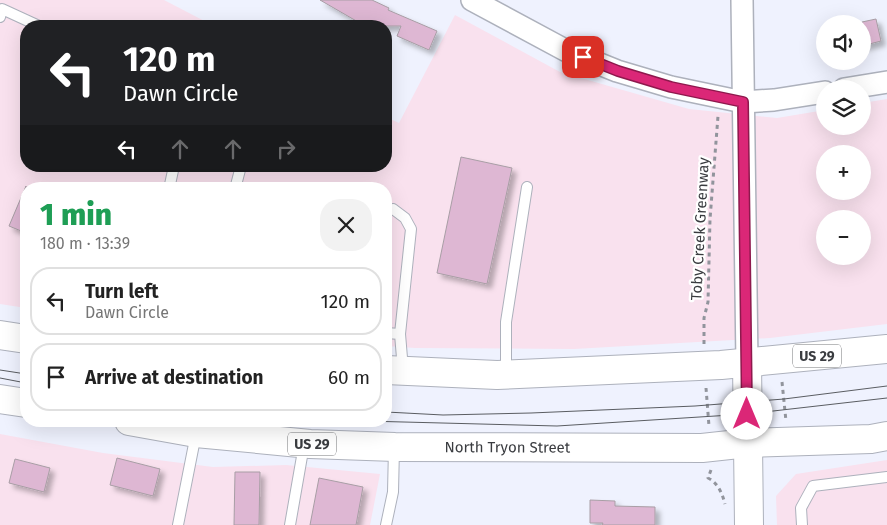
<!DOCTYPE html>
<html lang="en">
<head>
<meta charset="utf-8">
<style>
	:root { --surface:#fff; --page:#f2f2f2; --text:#222; --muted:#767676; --line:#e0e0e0 }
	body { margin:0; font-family:"Fira Sans",sans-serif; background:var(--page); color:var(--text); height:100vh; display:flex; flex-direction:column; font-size:19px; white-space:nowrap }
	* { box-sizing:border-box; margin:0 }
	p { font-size:16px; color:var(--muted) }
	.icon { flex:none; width:28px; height:28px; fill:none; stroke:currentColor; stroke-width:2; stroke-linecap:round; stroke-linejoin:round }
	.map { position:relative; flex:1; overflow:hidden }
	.sheet { position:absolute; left:20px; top:182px; width:372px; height:245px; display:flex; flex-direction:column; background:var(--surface); border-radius:20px; box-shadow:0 5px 20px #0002 }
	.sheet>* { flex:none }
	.banner { position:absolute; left:20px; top:20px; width:372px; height:152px; border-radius:20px; box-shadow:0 5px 20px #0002; background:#202124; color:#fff; overflow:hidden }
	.controls { position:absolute; left:816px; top:15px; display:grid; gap:10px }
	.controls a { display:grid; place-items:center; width:55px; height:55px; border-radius:50%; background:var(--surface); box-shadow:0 5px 20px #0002; font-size:25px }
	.pin { position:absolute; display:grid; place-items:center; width:42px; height:42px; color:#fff; margin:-21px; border-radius:10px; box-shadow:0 2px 8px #0006 }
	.me { position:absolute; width:55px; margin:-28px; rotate:0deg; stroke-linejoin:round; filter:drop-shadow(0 0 4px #0008) }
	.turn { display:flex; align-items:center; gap:18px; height:105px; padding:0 20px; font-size:22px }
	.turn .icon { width:65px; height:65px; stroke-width:2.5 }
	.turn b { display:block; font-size:35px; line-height:42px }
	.lanes { display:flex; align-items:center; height:48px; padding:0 20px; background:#0003; justify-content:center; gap:25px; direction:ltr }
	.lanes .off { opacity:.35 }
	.round { display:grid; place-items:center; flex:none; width:52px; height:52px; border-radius:20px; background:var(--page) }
	.summary { display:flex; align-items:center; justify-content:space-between; height:85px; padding:0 20px }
	h1 { font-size:30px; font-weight:800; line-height:38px; color:#1e9e55 }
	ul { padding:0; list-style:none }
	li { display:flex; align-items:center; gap:15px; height:68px; margin:0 10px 8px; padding:0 10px; border:2px solid var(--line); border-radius:20px }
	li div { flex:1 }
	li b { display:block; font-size:19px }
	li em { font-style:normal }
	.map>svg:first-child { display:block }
	.commercial { fill:#f9e1ee; fill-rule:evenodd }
	.building { fill:#deb7d3; stroke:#a89ea5; filter:url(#shadow) }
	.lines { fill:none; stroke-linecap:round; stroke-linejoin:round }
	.lane-casing { stroke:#adb1bc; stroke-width:12 }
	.street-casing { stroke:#adb1bc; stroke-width:24 }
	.secondary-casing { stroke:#adb1bc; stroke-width:30 }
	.primary-casing { stroke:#adb1bc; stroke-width:30 }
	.path { stroke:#91949c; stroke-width:3; stroke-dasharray:4 4; stroke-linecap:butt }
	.lane { stroke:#fff; stroke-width:10 }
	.street { stroke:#fff; stroke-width:21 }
	.secondary { stroke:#fff; stroke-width:28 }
	.primary { stroke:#fff; stroke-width:28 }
	.tram { stroke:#5a5d62; stroke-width:1 }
	.route-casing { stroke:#8e194d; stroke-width:12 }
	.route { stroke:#db2777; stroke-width:9 }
	.labels { text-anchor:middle; stroke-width:4.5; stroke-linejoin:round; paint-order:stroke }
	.shield { fill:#fff; stroke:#757679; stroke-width:1 }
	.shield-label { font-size:14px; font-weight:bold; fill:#3a3c40 }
	.street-label { font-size:15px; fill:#3a3c40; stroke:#fff }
</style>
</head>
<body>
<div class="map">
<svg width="887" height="525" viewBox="0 0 887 525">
	<defs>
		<filter id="shadow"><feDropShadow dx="4.5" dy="4.5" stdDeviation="2.5" flood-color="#0004"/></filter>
	</defs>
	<rect width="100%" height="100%" fill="#eff2fe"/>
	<!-- commercial -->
	<g class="commercial">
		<path d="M0 0H164L214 26H26V166H386V117L399 123 455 15 560 72 689 109 777 118 825 110V126H862L863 103 887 99V324L770 338 574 349 415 348 386 346V189H26V308L0 304ZM825 154H862V191H825ZM825 219H862V256H825Z"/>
		<path d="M0 434 103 453 213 467 286 465 380 474 370 525H0Z"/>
		<path d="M887 460V525H777L776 496 796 474Z"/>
	</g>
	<!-- building -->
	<g class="building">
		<path d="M320 0H372L389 8 388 10 437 31 429 50 397 36 401 26H365Z"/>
		<path d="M876 19 881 41 862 46V22Z"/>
		<path d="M461 157 512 168 487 284 437 273Z"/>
		<path d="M26 186V233L9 226Z"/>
		<path d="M117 458 160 469 153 496 110 485Z"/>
		<path d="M15 459 50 468 44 492 9 483Z"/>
		<path d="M235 472H260L259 525H234Z"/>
		<path d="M319 478 363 487 356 525H310Z"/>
		<path d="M590 500 615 501V506L655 507V525H602L603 523H590Z"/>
	</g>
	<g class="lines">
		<defs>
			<g id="lane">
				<path d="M0 17 2 9 39 26"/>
				<path d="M169 189 174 166"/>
				<path d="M235 189 241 166"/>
				<path d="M386 211 393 209 405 218 411 229 400 334"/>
				<path d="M386 333 400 334 403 370"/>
				<path d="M506 374V322L527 187"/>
				<path d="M178 525 196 434"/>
				<path d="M290 525 304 445"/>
				<path d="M386 525 393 492 394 448"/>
				<path d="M802 525 801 508 813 486 887 477"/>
			</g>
			<g id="street">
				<path d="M472 0 565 50 617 71 671 87 743 102 774 100 825 92"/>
				<path d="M742 0 747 363"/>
				<path d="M844 89 887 82"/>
			</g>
			<path id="secondary" d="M747 363 749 525"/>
			<g id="primary">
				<path d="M0 335 26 339"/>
				<path d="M386 370 497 375 721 365 887 349"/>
				<path d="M0 399 26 403"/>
				<path id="s1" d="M129 421 196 433 310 444 395 447 702 448 748 443 871 439 887 436"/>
			</g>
		</defs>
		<!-- lane casing -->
		<use href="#lane" class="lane-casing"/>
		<!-- street casing -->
		<use href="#street" class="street-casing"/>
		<!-- secondary casing -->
		<use href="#secondary" class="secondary-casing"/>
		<!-- primary casing -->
		<use href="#primary" class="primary-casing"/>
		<!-- path -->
		<g class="path">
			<path d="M704 344V318L708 302 710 219 718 116"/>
			<path d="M782 382 786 421"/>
			<path d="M706 388 709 426"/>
			<path d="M711 470 708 478C718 483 722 493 725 504"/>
		</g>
		<!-- lane -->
		<use href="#lane" class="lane"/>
		<!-- street -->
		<use href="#street" class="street"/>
		<!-- secondary -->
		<use href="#secondary" class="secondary"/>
		<!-- primary -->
		<use href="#primary" class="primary"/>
		<!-- tram -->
		<g class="tram">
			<path d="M0 370 26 374"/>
			<path d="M0 378 26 383"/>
			<path d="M386 412 443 415 531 413 695 406 784 399 887 386"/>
			<path d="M365 421 557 426 747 414 887 398"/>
		</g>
	</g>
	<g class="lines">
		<defs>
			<path id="route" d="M583 57 618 71 671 87 743 102 747 414"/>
		</defs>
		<!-- route casing -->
		<use href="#route" class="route-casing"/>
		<!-- route -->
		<use href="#route" class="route"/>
	</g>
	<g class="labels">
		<!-- shield labels -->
		<g class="shield">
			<rect x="793" y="344.5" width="48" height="23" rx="4"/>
			<rect x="288" y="432.5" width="48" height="23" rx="4"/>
		</g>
		<g class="shield-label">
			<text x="817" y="361">US 29</text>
			<text x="312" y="449">US 29</text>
		</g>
		<!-- street labels -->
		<g class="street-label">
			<text transform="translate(700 229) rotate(-87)" y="5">Toby Creek Greenway</text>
			<text dy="5" stroke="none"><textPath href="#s1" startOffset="380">North Tryon Street</textPath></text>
		</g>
	</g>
</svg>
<div class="controls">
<a><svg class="icon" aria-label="sound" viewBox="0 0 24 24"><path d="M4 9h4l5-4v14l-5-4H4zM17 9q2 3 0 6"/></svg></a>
<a><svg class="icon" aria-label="layers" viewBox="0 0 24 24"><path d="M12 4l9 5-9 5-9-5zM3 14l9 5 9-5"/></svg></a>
<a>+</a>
<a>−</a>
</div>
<div class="pin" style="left:583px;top:57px;background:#d93025"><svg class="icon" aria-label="arrive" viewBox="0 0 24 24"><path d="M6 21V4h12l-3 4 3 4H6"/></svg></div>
<svg class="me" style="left:747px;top:414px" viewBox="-20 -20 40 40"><circle r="19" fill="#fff"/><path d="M0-13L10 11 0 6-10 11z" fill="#db2777"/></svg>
<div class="banner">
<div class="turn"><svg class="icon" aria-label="left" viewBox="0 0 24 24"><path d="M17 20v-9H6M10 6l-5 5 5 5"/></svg><div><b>120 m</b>Dawn Circle</div></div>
<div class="lanes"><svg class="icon" aria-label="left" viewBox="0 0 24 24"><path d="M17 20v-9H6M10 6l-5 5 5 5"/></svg><svg class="icon off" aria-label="ahead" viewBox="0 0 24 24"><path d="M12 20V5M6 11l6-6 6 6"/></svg><svg class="icon off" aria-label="ahead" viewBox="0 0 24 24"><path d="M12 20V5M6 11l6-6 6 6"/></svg><svg class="icon off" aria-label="right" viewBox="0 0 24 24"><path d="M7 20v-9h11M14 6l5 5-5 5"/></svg></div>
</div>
<section class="sheet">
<div class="summary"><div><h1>1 min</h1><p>180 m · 13:39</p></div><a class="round"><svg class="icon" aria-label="close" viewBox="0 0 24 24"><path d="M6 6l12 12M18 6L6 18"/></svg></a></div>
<ul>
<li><svg class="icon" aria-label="left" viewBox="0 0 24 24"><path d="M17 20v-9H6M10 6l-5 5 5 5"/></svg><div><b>Turn left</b><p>Dawn Circle</p></div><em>120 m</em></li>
<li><svg class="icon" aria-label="arrive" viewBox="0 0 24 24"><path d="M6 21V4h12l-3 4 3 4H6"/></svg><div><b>Arrive at destination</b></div><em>60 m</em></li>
</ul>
</section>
</div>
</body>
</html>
